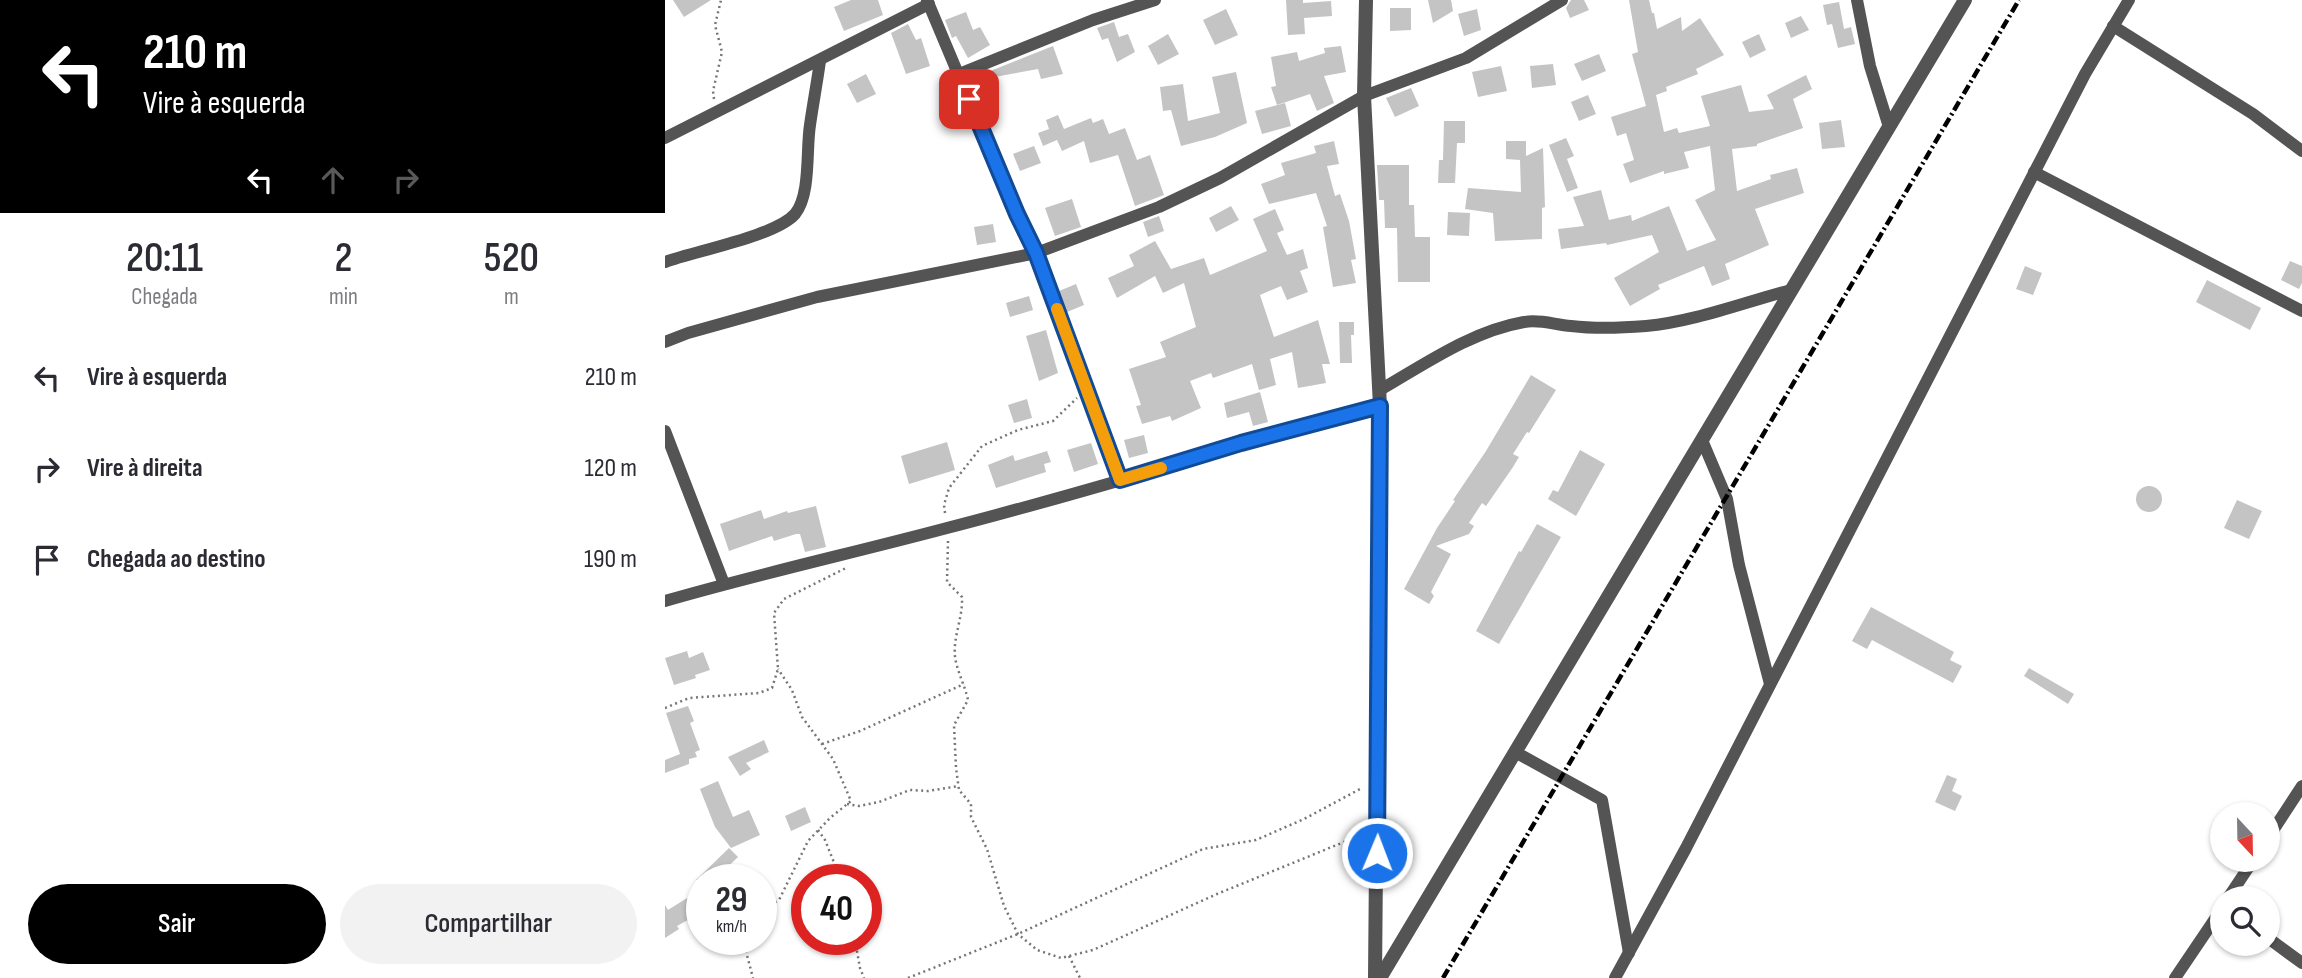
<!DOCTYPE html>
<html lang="pt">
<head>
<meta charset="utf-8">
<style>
	:root { --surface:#fff; --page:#f2f2f3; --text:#2b2b33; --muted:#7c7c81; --accent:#000 }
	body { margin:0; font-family:"Sofia Sans Condensed",sans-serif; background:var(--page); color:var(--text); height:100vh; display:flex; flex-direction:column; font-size:26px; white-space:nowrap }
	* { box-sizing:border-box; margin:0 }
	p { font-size:23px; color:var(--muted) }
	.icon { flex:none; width:38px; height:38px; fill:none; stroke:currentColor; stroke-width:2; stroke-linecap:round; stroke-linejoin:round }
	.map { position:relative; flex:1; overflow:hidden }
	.side { display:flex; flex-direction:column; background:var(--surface); width:665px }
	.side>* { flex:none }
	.top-card { background:#000; color:#fff; overflow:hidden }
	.needle { width:46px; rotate:158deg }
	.fabs { position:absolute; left:1545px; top:802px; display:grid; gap:14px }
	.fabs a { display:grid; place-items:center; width:70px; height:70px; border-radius:50%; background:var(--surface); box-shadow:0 2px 5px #0004; font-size:35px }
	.speed { position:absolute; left:21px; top:864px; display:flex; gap:14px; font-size:35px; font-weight:700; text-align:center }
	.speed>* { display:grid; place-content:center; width:91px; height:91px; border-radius:50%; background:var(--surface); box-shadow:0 2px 5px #0004; line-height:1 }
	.speed small { font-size:18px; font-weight:400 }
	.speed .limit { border:10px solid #d22; background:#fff; color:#111 }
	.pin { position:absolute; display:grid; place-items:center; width:60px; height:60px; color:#fff; margin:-30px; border-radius:14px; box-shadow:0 4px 10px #0006 }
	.me { position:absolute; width:77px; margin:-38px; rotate:1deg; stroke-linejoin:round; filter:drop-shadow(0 0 5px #0008) }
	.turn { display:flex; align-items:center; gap:24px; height:147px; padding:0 28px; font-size:32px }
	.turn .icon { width:91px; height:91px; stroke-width:2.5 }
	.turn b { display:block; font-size:49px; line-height:60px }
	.lanes { display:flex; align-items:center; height:66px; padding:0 28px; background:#0003; justify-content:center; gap:35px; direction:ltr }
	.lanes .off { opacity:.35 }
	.eta { display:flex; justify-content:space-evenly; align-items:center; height:119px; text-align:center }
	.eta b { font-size:42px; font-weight:600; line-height:49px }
	.button { display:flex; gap:14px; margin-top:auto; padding:14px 28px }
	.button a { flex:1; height:80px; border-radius:42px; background:var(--accent); color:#fff; font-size:28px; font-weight:600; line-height:80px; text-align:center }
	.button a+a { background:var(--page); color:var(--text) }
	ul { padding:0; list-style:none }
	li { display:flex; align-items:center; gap:21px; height:91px; padding:0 28px }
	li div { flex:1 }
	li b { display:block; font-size:26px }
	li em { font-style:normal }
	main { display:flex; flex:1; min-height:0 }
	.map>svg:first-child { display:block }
	.building { fill:#c4c4c4 }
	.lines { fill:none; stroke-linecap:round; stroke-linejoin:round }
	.path { stroke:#767676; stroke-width:2.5; stroke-dasharray:2 3.5; stroke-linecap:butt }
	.minor { stroke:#545454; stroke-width:12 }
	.tertiary { stroke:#545454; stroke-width:14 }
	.rail { stroke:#000; stroke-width:4.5; stroke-dasharray:10 3.5 2 3.5; stroke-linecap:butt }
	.route-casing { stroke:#114b97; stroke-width:18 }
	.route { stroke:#1a73e8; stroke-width:12 }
	.slow { stroke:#f59e0b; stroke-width:12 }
</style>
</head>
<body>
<main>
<section class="side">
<div class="top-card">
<div class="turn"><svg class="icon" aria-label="left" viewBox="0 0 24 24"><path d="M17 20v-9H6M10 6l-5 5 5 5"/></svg><div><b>210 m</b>Vire à esquerda</div></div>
<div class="lanes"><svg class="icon" aria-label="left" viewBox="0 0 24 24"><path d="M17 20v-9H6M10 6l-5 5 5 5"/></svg><svg class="icon off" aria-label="ahead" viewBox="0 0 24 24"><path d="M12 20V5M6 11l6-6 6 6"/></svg><svg class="icon off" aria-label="right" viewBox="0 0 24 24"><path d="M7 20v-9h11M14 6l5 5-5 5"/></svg></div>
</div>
<div class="eta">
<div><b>20:11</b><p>Chegada</p></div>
<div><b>2</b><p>min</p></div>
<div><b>520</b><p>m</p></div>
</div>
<ul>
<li><svg class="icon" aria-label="left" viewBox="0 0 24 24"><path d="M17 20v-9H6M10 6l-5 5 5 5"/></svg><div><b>Vire à esquerda</b></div><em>210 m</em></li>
<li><svg class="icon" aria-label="right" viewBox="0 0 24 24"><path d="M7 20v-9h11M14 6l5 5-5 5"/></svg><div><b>Vire à direita</b></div><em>120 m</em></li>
<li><svg class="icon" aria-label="arrive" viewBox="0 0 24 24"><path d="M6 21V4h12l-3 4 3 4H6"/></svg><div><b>Chegada ao destino</b></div><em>190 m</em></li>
</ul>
<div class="button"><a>Sair</a><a>Compartilhar</a></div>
</section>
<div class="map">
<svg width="1637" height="978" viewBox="0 0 1637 978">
	<rect width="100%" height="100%" fill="#fff"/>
	<!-- building -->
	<g class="building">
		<path d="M8 0H46L19 17Z"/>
		<path d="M186 0H213L218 15 179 31 169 7Z"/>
		<path d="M621 0H638V3L666 1 667 16 639 18 640 34 623 35Z"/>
		<path d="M763 0H786L788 11 768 23Z"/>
		<path d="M906 0H919L924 10 905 18 901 8Z"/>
		<path d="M964 0H984L987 13H989L992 29 1016 17 1017 31 1035 18 1059 55 1031 69 1033 74 1001 87 1002 91 991 95 999 132 1012 128 1014 133 1045 126 1036 96 1076 85 1084 112 1109 109 1102 95 1141 75 1147 89 1128 99 1138 128 1092 144V146L1067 149 1072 191 1106 179 1105 175 1132 168 1139 193 1090 209 1104 245 1060 264 1065 279 1047 286 1039 266 993 285 995 289 965 306 949 278 994 252 987 235 942 245 941 243 896 249 893 229 919 226 908 197 936 190 944 220 966 215 967 221 1004 206 1022 251 1051 240 1030 200 1050 190 1045 146 1019 152 1024 168 999 174V171L965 183 958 164 969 160 961 133 952 136 946 117 981 106 967 54 973 52Z"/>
		<path d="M1174 2 1179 29 1186 27 1190 44 1173 48 1167 24 1162 25 1158 5Z"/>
		<path d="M725 8H746V30L725 31Z"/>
		<path d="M561 9 573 35 550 45 538 20Z"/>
		<path d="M812 9 816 30 799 36 793 14Z"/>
		<path d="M301 12 308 30 315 27 325 45 303 58 291 36 287 38 280 20Z"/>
		<path d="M1136 16 1144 30 1126 38 1120 23Z"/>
		<path d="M449 22 454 37 463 34 470 52 452 62 443 38 437 40 432 28Z"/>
		<path d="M243 24 251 40 256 38 265 66 241 74 226 33Z"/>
		<path d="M503 34 514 54 493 65 483 46Z"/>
		<path d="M1094 34 1101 50 1085 58 1077 42Z"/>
		<path d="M388 46 398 74 376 79 373 69 324 78 326 85 309 89 305 79Z"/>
		<path d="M676 46 681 72 659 76 669 103 652 111 645 94 612 105 606 87 611 86 606 57 632 52 634 61 660 53 659 48Z"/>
		<path d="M934 54 941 71 917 81 909 64Z"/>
		<path d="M888 64 891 85 867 88 865 66Z"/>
		<path d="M836 66 842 91 813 97 807 72Z"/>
		<path d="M571 72 582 123 550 137 516 146 506 110 498 111 495 87 518 84 523 121 555 113 547 77Z"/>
		<path d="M201 74 211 94 192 103 182 84Z"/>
		<path d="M746 88 754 106 730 117 721 98Z"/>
		<path d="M923 95 931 114 914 121 906 102Z"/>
		<path d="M620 103 626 126 597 134 590 111Z"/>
		<path d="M393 115 399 129 426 118 428 123 438 119 444 134 460 128 472 160 485 155 499 195 470 206 453 155 425 163 419 141 397 151 392 140 378 146 373 133 384 129 381 120Z"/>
		<path d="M1176 120 1180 147 1157 149 1154 123Z"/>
		<path d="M779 121H800V143H792L790 183H773L774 160H778Z"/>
		<path d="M901 138 909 156 902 159 913 188 902 192 884 145Z"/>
		<path d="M669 141 674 164 662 166 670 196 675 194 684 221 691 259 686 260 691 283 668 287 658 227 662 226 651 193 604 204 596 184 620 175 616 163 651 153 649 146Z"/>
		<path d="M841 141H861V156L878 148 880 207 877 208V239L830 241 828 213 800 209 803 188 856 192 855 160 841 159Z"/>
		<path d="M369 146 376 163 355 171 348 154Z"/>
		<path d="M712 165H744V205H749L750 237H765V282H733L732 228H720L719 200H714Z"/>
		<path d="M407 199 416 227 390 236 380 208Z"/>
		<path d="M566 206 574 220 551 232 544 218Z"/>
		<path d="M610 209 619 230 612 233 622 255 638 249 643 268 635 271 643 292 622 300 616 286 595 295 609 337 653 320 665 364H657L661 383 633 388 627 352 605 359 611 385 594 390 587 364 548 378 546 373 525 381 536 408 507 421 505 416 477 424 471 406 476 405 464 369 501 357 495 342 531 327 519 283 498 293 490 276 452 298 443 278 469 266 464 255 490 241 506 269 539 258 545 275 602 251 588 219Z"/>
		<path d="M783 212 805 213 804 236 782 235Z"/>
		<path d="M494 216 499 231 483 237 478 222Z"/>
		<path d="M328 224 331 242 312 245 309 227Z"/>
		<path d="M1625 261 1637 266V283L1634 289 1616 280Z"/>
		<path d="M1360 266 1377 273 1368 295 1351 289Z"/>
		<path d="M1542 280 1596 308 1585 330 1531 302Z"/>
		<path d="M411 284 419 305 402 312 394 291Z"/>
		<path d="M364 296 368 310 345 317 341 303Z"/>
		<path d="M674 322H689V335H686L687 363H675Z"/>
		<path d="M381 330 393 373 374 381 361 336Z"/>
		<path d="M866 375 891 390 864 433 862 432 848 454 854 457 848 467 821 506 817 503 804 523 809 526 804 534 771 546 786 554 766 592 769 596 764 604 739 589 772 528 790 501 788 500 821 451Z"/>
		<path d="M595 392 603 422 588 426 584 412 562 418 559 403Z"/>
		<path d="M362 399 367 418 349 423 343 405Z"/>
		<path d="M479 435 483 453 464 458 459 440Z"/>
		<path d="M282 442 290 470 244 484 236 456Z"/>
		<path d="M426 443 433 464 409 472 402 450Z"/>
		<path d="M915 450 940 464 911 516 883 499 888 490 893 492Z"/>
		<path d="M382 451 386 462 379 464 381 472 331 488 323 465 348 455 350 461Z"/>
		<circle cx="1484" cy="499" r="13"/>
		<path d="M1572 500 1597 511 1584 539 1559 528Z"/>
		<path d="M151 506 161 547 140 552 135 534H131L109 541 107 536 64 551 55 524 96 510 99 519 122 511 123 513Z"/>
		<path d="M872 524 896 537 834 644 811 631 854 551 856 552Z"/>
		<path d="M1206 607 1289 652 1285 660 1297 666 1288 683 1207 640 1202 649 1187 641Z"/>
		<path d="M22 651 24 658 38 652 45 670 30 675 31 678 9 685 0 658Z"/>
		<path d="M1364 668 1409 694 1403 704 1359 676Z"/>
		<path d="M23 706 29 721 25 723 35 750 30 752 32 757 24 759V764L0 773V760L15 754 1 713Z"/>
		<path d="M99 740 104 752 81 763 86 769 75 776 63 757Z"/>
		<path d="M1282 775 1292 779 1287 791 1297 796 1290 811 1270 802Z"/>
		<path d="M53 781 68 817 84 810 95 835 66 848 50 827 35 789Z"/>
		<path d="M140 807 146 822 126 831 120 816Z"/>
		<path d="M64 848 73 857 49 880H31Z"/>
		<path d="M22 898 32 915 12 926 14 929 0 938V905L3 910Z"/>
	</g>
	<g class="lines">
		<!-- path -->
		<g class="path">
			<path d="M49 99 48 91 57 52 50 25 56 0"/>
			<path d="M280 513 279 505 284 488 317 446 353 430 388 421 412 398"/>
			<path d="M283 541 282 582 297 597C298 618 288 636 290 657 292 671 300 686 303 700L289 725 291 768 294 790 306 804V817L322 849 339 906 353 934 372 950 396 958 428 950 552 894 696 835"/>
			<path d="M0 708 24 698 94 693 107 688 113 669 109 613 119 599 183 567"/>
			<path d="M157 744 195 731 299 684"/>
			<path d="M182 804 194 806 214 802 245 790 263 791 294 786"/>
			<path d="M153 830 160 840 176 880"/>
			<path d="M96 911 114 900 143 841 165 818 186 801 168 759 137 717 127 690 113 669"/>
			<path d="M78 940 88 978"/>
			<path d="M190 940 195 968 199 978"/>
			<path d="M404 956 415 978"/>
			<path d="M243 978 353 934 538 849 591 840 639 819 697 788"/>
		</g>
		<!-- minor -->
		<g class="minor">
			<path d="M262 0 352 214 371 253 455 480"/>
			<path d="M1192 0 1205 66 1224 127"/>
			<path d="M1448 26 1588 114 1637 151"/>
			<path d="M294 74 428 20 490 0"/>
			<path d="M0 138 264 4"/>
			<path d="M1369 172 1637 311"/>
			<path d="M0 262C30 251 111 236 130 214 146 195 141 149 145 125 148 104 152 83 155 61"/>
			<path d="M0 342 23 333 152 297 371 253 494 207 555 178 699 96 801 58 897 0"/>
			<path d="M715 390C760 364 807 331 859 322 876 319 890 325 906 326 931 329 956 328 981 326 1028 322 1080 302 1126 290"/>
			<path d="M0 431 59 584"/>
			<path d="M1037 440 1062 499 1074 565 1105 684"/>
			<path d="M0 601C93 574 188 553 282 528 427 491 570 445 715 406"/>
			<path d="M850 752 937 800 964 953"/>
			<path d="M1603 838 1637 786"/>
			<path d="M1563 898 1589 859"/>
			<path d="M1603 938 1637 963"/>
			<path d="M950 978 1021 848 1420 74 1464 0"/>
			<path d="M1510 978 1558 907"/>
		</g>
		<!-- tertiary -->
		<g class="tertiary">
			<path d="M701 0 699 96 715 406 710 978"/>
			<path d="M715 978 1300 0"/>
		</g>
		<!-- rail -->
		<path class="rail" d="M778 978 1354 0"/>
	</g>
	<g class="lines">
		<defs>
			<path id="route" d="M304 99 352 214 371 253 455 480 576 443 715 406 712 853"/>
		</defs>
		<!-- route casing -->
		<use href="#route" class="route-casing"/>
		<!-- route -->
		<use href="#route" class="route"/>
		<!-- slow -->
		<path class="slow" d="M392 309 455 480 496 468"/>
	</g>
</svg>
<div class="fabs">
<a><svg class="needle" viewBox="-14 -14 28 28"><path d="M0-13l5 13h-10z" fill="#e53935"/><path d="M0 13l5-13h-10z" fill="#7c7c81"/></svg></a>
<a><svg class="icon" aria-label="search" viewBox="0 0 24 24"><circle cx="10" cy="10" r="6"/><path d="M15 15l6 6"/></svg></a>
</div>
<div class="speed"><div>29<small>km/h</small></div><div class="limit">40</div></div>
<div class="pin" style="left:304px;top:99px;background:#d93025"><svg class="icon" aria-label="arrive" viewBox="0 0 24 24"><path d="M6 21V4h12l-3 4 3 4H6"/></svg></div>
<svg class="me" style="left:712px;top:853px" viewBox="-20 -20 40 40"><circle r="17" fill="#1a73e8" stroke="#fff" stroke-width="3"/><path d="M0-11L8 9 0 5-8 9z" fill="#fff"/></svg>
</div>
</main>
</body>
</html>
